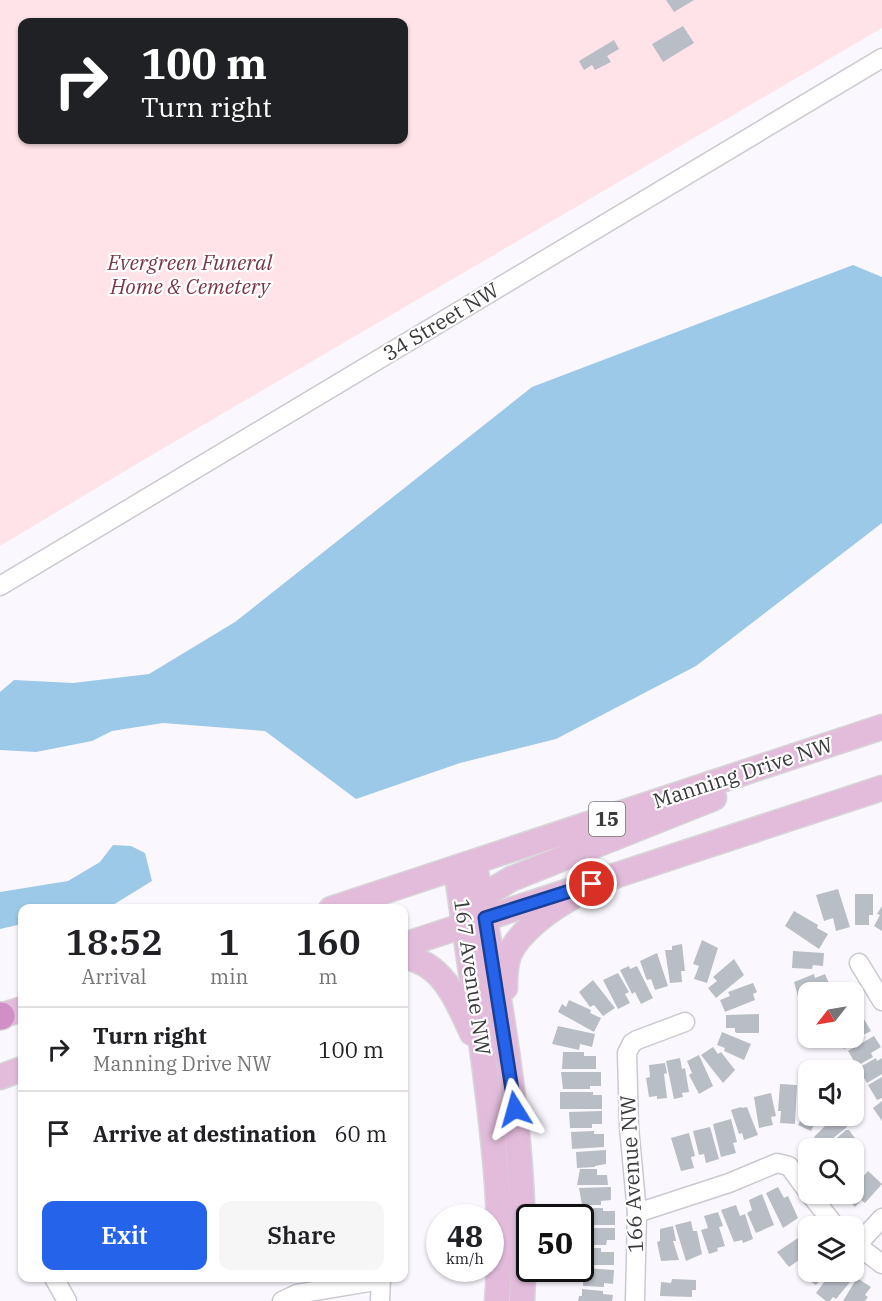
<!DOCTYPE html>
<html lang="en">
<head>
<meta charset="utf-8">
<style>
	:root { --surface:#fff; --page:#f6f6f6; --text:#202124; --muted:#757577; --line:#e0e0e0; --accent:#2563eb }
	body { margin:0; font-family:"IBM Plex Serif",serif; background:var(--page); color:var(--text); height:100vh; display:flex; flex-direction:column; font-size:22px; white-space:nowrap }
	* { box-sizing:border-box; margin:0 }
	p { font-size:20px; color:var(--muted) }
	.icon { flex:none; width:33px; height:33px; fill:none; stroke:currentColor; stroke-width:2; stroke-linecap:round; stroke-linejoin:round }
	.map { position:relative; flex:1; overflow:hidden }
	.panel { position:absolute; left:18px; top:904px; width:390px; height:378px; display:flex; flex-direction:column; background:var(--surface); border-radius:12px; box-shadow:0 2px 4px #0004 }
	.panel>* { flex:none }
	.guide { position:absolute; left:18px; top:18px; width:390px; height:126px; border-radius:12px; box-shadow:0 2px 4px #0004; background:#202124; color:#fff; overflow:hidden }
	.needle { width:39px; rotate:239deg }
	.controls { position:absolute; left:798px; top:982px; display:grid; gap:12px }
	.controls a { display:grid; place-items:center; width:66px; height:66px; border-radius:12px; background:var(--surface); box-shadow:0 2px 4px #0004; font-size:30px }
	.speed { position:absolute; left:426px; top:1204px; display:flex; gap:12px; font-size:30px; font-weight:700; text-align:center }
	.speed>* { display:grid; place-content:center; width:78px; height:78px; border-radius:50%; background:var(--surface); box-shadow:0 2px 4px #0004; line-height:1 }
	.speed small { font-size:15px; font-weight:400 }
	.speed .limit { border:3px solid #111; border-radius:9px; background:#fff; color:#111 }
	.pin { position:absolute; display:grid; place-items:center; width:51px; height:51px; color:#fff; margin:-26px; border:3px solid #fff; border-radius:50%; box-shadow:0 2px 6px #0007 }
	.me { position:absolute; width:66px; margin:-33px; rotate:352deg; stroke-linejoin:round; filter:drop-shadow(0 0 4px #0008) }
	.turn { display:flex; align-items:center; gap:21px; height:126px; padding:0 24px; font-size:27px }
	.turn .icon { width:78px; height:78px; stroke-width:2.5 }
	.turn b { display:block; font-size:42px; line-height:51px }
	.eta { display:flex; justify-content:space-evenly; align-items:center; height:102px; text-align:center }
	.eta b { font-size:36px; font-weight:600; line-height:42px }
	.action { display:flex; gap:12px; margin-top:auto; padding:12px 24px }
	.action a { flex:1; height:69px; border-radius:12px; background:var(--accent); color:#fff; font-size:24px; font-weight:600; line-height:69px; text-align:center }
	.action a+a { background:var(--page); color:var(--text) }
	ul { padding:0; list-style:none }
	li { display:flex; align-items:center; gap:18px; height:84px; padding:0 24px; border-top:2px solid var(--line) }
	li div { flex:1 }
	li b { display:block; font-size:22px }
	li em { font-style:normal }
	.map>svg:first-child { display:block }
	.green { fill:#ffe3e8; fill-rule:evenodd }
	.water { fill:#9cc9e7 }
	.building { fill:#b9bdc6 }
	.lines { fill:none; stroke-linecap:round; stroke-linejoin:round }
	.minor-casing { stroke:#cbc8d1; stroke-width:21 }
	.major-casing { stroke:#d8d7d8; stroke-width:27 }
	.highway-casing { stroke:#d8d7d8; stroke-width:30 }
	.minor { stroke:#fff; stroke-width:18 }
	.major { stroke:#e3bcdc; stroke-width:24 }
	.highway { stroke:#d190c5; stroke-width:27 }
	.route-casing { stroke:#184099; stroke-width:15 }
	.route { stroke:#2563eb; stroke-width:10 }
	.labels { text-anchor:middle; stroke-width:4.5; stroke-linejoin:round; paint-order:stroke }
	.shield { fill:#fff; stroke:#757476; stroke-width:1.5 }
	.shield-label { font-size:20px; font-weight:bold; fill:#3a393c }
	.park-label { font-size:21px; font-style:italic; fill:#7a3749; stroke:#fff }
	.street-label { font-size:21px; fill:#3a393c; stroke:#fff }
</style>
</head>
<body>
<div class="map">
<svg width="882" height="1301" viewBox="0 0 882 1301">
	<rect width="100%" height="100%" fill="#faf8fe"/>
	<!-- green -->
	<path class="green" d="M0 0H882V28L145 459 0 546ZM22 22H404V140H22Z"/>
	<!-- water -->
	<g class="water">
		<path d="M853 265 882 277V523L696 666 556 739 460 763 356 799 265 731 163 723 112 731 92 741 36 752 0 750V692L14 680 73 683 149 674 235 622 532 387Z"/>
		<path d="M113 845 131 846 145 853 152 881 113 905 91 909H22V924L0 929V892L68 881 100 862Z"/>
	</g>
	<!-- building -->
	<g class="building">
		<path d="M666 0H694L674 12Z"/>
		<path d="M683 26 694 43 663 62 652 44Z"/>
		<path d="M614 40 619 49 607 56 611 62 595 70 592 65 584 70 579 61Z"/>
		<path d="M838 889 850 927 836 931 833 918 824 921 816 895Z"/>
		<path d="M855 894H873V915H869V925H855Z"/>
		<path d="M882 906V931L874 926 880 915 877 914Z"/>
		<path d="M794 911 818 925 817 928 828 934 819 949 785 926Z"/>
		<path d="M702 940 718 948 707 983 694 979 699 966 693 964Z"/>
		<path d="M682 944 685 971H681L682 982 670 983 665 950H672V946Z"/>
		<path d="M793 951 824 953 823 966 813 965 812 969 792 968Z"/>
		<path d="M657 953 668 986 655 990 651 979 647 980 646 978 640 961Z"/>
		<path d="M734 959 744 975 716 998 708 988 717 981 713 977Z"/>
		<path d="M629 966 630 969 637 966 653 998 641 1004 635 992 632 994 620 970Z"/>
		<path d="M618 973 629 992 625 994 630 1003 618 1009 603 980Z"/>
		<path d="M814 974 815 978 825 974 831 988 817 993H808V996L799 1000 794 982Z"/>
		<path d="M593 980 615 1008 603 1016 594 1005 590 1007 579 992Z"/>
		<path d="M753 983 757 992 753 994 755 1000 725 1012 720 1000 730 996 728 992Z"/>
		<path d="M569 1000 591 1010 590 1013 601 1018 594 1032 558 1012 562 1004 566 1007Z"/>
		<path d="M759 1014V1033H737L735 1032V1028H726V1015Z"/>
		<path d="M864 1019 871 1031 863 1035 865 1038 844 1049 837 1038H854V1025Z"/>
		<path d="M558 1026 595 1034 592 1047 580 1044 579 1050 552 1044Z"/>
		<path d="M722 1032 751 1044 744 1060 724 1051 725 1048 717 1045Z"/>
		<path d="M874 1036 881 1047 871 1053 873 1057 857 1066 848 1051Z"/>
		<path d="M713 1047 718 1054 721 1052 735 1070 723 1083 701 1055Z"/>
		<path d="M563 1052H584V1056H596V1069H562Z"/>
		<path d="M699 1055 713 1086 699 1094 689 1075 692 1073 687 1061Z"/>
		<path d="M680 1058 682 1069 685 1068 689 1092 682 1093 683 1097 674 1099 666 1061Z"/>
		<path d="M876 1058 877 1061 882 1058V1074L867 1083 858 1068Z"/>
		<path d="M665 1063 667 1073 664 1074 667 1098 657 1099V1096L649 1097 646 1078 650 1077 649 1065Z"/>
		<path d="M561 1072H601V1086H590V1089H563Z"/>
		<path d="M882 1077V1098L877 1100 868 1085Z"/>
		<path d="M780 1084 797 1085 795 1124 780 1123 781 1111H778Z"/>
		<path d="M560 1092H593V1095H602V1109H560Z"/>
		<path d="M771 1093 776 1116 771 1117 773 1125 759 1128 754 1097Z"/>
		<path d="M882 1101V1121L873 1108Z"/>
		<path d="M808 1106V1116H823L818 1125 815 1123 811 1131 798 1125Z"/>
		<path d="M741 1107 742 1108 747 1107 758 1135 744 1140 742 1133 739 1134 731 1110Z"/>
		<path d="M602 1111V1124H592V1128H570L569 1112Z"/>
		<path d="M835 1116H838L847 1127 822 1147 814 1137Z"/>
		<path d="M731 1119 737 1142 733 1143 736 1153 721 1157 713 1124Z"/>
		<path d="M710 1127 719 1159 706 1163 704 1154 699 1155 693 1131Z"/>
		<path d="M846 1130H849L859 1144 853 1149H824Z"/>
		<path d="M594 1131V1134H604V1147L572 1149 571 1132Z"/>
		<path d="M689 1133 695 1156 691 1157 694 1168 681 1171 671 1138Z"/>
		<path d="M606 1150V1164L595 1166V1167L577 1168 576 1152Z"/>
		<path d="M854 1154 864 1169 854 1177Z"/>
		<path d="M580 1169H597V1175H607L608 1185H577Z"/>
		<path d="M868 1171 882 1184 865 1203 861 1200 855 1207 845 1197 848 1194H854V1187Z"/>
		<path d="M611 1187V1200L601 1201V1205H582L579 1188Z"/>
		<path d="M778 1187 784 1198 788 1196 798 1218 783 1228 766 1193Z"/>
		<path d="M762 1194 774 1225 756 1233 747 1213 752 1210 749 1200Z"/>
		<path d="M736 1205 740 1216 745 1214 753 1239 743 1243 742 1240 734 1242 721 1210Z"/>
		<path d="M584 1208H603V1211H615V1225H582Z"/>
		<path d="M718 1212 723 1226 719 1227 725 1246 717 1248 718 1251 709 1254 701 1230 708 1228 704 1216Z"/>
		<path d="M691 1221 693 1231H697L702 1254 686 1261 675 1225Z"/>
		<path d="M673 1226 676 1241H673L679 1260 661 1261 657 1242 660 1241V1229Z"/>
		<path d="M585 1228H615V1240H607L606 1245H585Z"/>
		<path d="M798 1238 801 1243 808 1238V1255H806L789 1267 777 1252Z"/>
		<path d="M583 1248H601V1252H614V1265H580Z"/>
		<path d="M584 1268 614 1270 613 1284 604 1283V1287L583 1286Z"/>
		<path d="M808 1268V1272H828L816 1285 801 1276Z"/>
		<path d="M837 1272H850L855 1276 836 1299 833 1297 830 1301H826L816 1293 831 1273 835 1275Z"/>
		<path d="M857 1278 871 1287 865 1295 868 1297 865 1301H843Z"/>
		<path d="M672 1279 696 1280V1290H692V1297L660 1296 661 1282 671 1283Z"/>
		<path d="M582 1289 603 1291V1294L613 1295 612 1301H578L579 1296H582Z"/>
	</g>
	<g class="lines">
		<defs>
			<g id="minor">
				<path d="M0 586 882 58"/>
				<path d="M859 963 882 1001"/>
				<path d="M810 1194 836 1227"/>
				<path d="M637 1213 729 1183 777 1163 789 1166 808 1192"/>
				<path d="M854 1243 882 1264"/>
				<path d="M856 1246 882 1218"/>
				<path d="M54 1278 67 1301"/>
				<path d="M282 1301 297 1294 381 1280"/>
				<path d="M380 1301 381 1278"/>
				<path d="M635 1301 637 1213 629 1127 627 1053 632 1043 637 1040 685 1022"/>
			</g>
			<g id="major">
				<path d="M474 862C484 910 492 958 500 1006 516 1106 527 1199 522 1301"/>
				<path d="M456 868C465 933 475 998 484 1063 494 1142 504 1221 497 1301"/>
				<path d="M331 909 882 727"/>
				<path d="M474 910 488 893 511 879 714 798"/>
				<path d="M404 945 882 788"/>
				<path d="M404 957C443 963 457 1000 472 1033"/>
				<path d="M505 988C505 977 505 966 509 955 518 933 550 909 571 898"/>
				<path d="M1 1016 22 1009"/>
				<path d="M0 1077 22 1069"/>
			</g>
			<path id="highway" d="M0 1016H1"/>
		</defs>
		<!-- minor casing -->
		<use href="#minor" class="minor-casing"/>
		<!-- major casing -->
		<use href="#major" class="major-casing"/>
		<!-- highway casing -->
		<use href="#highway" class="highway-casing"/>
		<!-- minor -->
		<use href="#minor" class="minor"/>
		<!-- major -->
		<use href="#major" class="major"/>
		<!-- highway -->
		<use href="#highway" class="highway"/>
	</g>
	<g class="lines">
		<defs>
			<path id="route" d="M515 1109 485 918 592 884"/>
		</defs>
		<!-- route casing -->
		<use href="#route" class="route-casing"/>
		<!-- route -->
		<use href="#route" class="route"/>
	</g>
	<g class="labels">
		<!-- shield labels -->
		<rect class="shield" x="589" y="802" width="36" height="34" rx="4.5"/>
		<g class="shield-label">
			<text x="607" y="826">15</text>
		</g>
		<!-- park labels -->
		<g class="park-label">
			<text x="190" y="270">Evergreen Funeral<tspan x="190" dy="24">Home &amp; Cemetery</tspan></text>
		</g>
		<!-- street labels -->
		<g class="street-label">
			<text transform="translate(441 322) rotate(-31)" y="7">34 Street NW</text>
			<text transform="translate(743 773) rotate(-18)" y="7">Manning Drive NW</text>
			<text transform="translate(472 977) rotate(82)" y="7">167 Avenue NW</text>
			<text transform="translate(632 1174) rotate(-93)" y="7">166 Avenue NW</text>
		</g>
	</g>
</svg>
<div class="controls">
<a><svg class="needle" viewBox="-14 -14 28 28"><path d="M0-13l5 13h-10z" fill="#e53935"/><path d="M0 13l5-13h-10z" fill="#757577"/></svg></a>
<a><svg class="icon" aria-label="sound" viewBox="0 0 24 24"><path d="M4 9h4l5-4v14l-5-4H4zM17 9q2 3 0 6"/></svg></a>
<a><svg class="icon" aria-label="search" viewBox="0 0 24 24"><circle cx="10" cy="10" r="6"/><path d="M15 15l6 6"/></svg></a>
<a><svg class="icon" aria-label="layers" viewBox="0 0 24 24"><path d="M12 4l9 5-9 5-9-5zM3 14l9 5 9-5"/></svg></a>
</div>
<div class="speed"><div>48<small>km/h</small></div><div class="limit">50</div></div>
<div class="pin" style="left:592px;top:884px;background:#d93025"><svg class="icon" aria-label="arrive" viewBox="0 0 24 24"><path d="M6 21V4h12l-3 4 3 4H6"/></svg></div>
<svg class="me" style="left:515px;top:1109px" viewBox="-20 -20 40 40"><path d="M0-17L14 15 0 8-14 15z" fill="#2563eb" stroke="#fff" stroke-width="4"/></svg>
<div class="guide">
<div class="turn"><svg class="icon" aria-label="right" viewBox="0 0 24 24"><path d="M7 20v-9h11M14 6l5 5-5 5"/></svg><div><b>100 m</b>Turn right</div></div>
</div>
<section class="panel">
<div class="eta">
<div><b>18:52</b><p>Arrival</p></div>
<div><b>1</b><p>min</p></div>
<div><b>160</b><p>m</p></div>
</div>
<ul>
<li><svg class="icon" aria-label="right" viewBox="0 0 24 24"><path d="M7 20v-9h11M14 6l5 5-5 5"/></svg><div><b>Turn right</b><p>Manning Drive NW</p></div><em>100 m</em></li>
<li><svg class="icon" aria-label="arrive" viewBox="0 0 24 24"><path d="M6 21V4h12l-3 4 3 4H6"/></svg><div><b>Arrive at destination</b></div><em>60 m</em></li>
</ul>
<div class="action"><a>Exit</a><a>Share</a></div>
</section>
</div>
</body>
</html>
